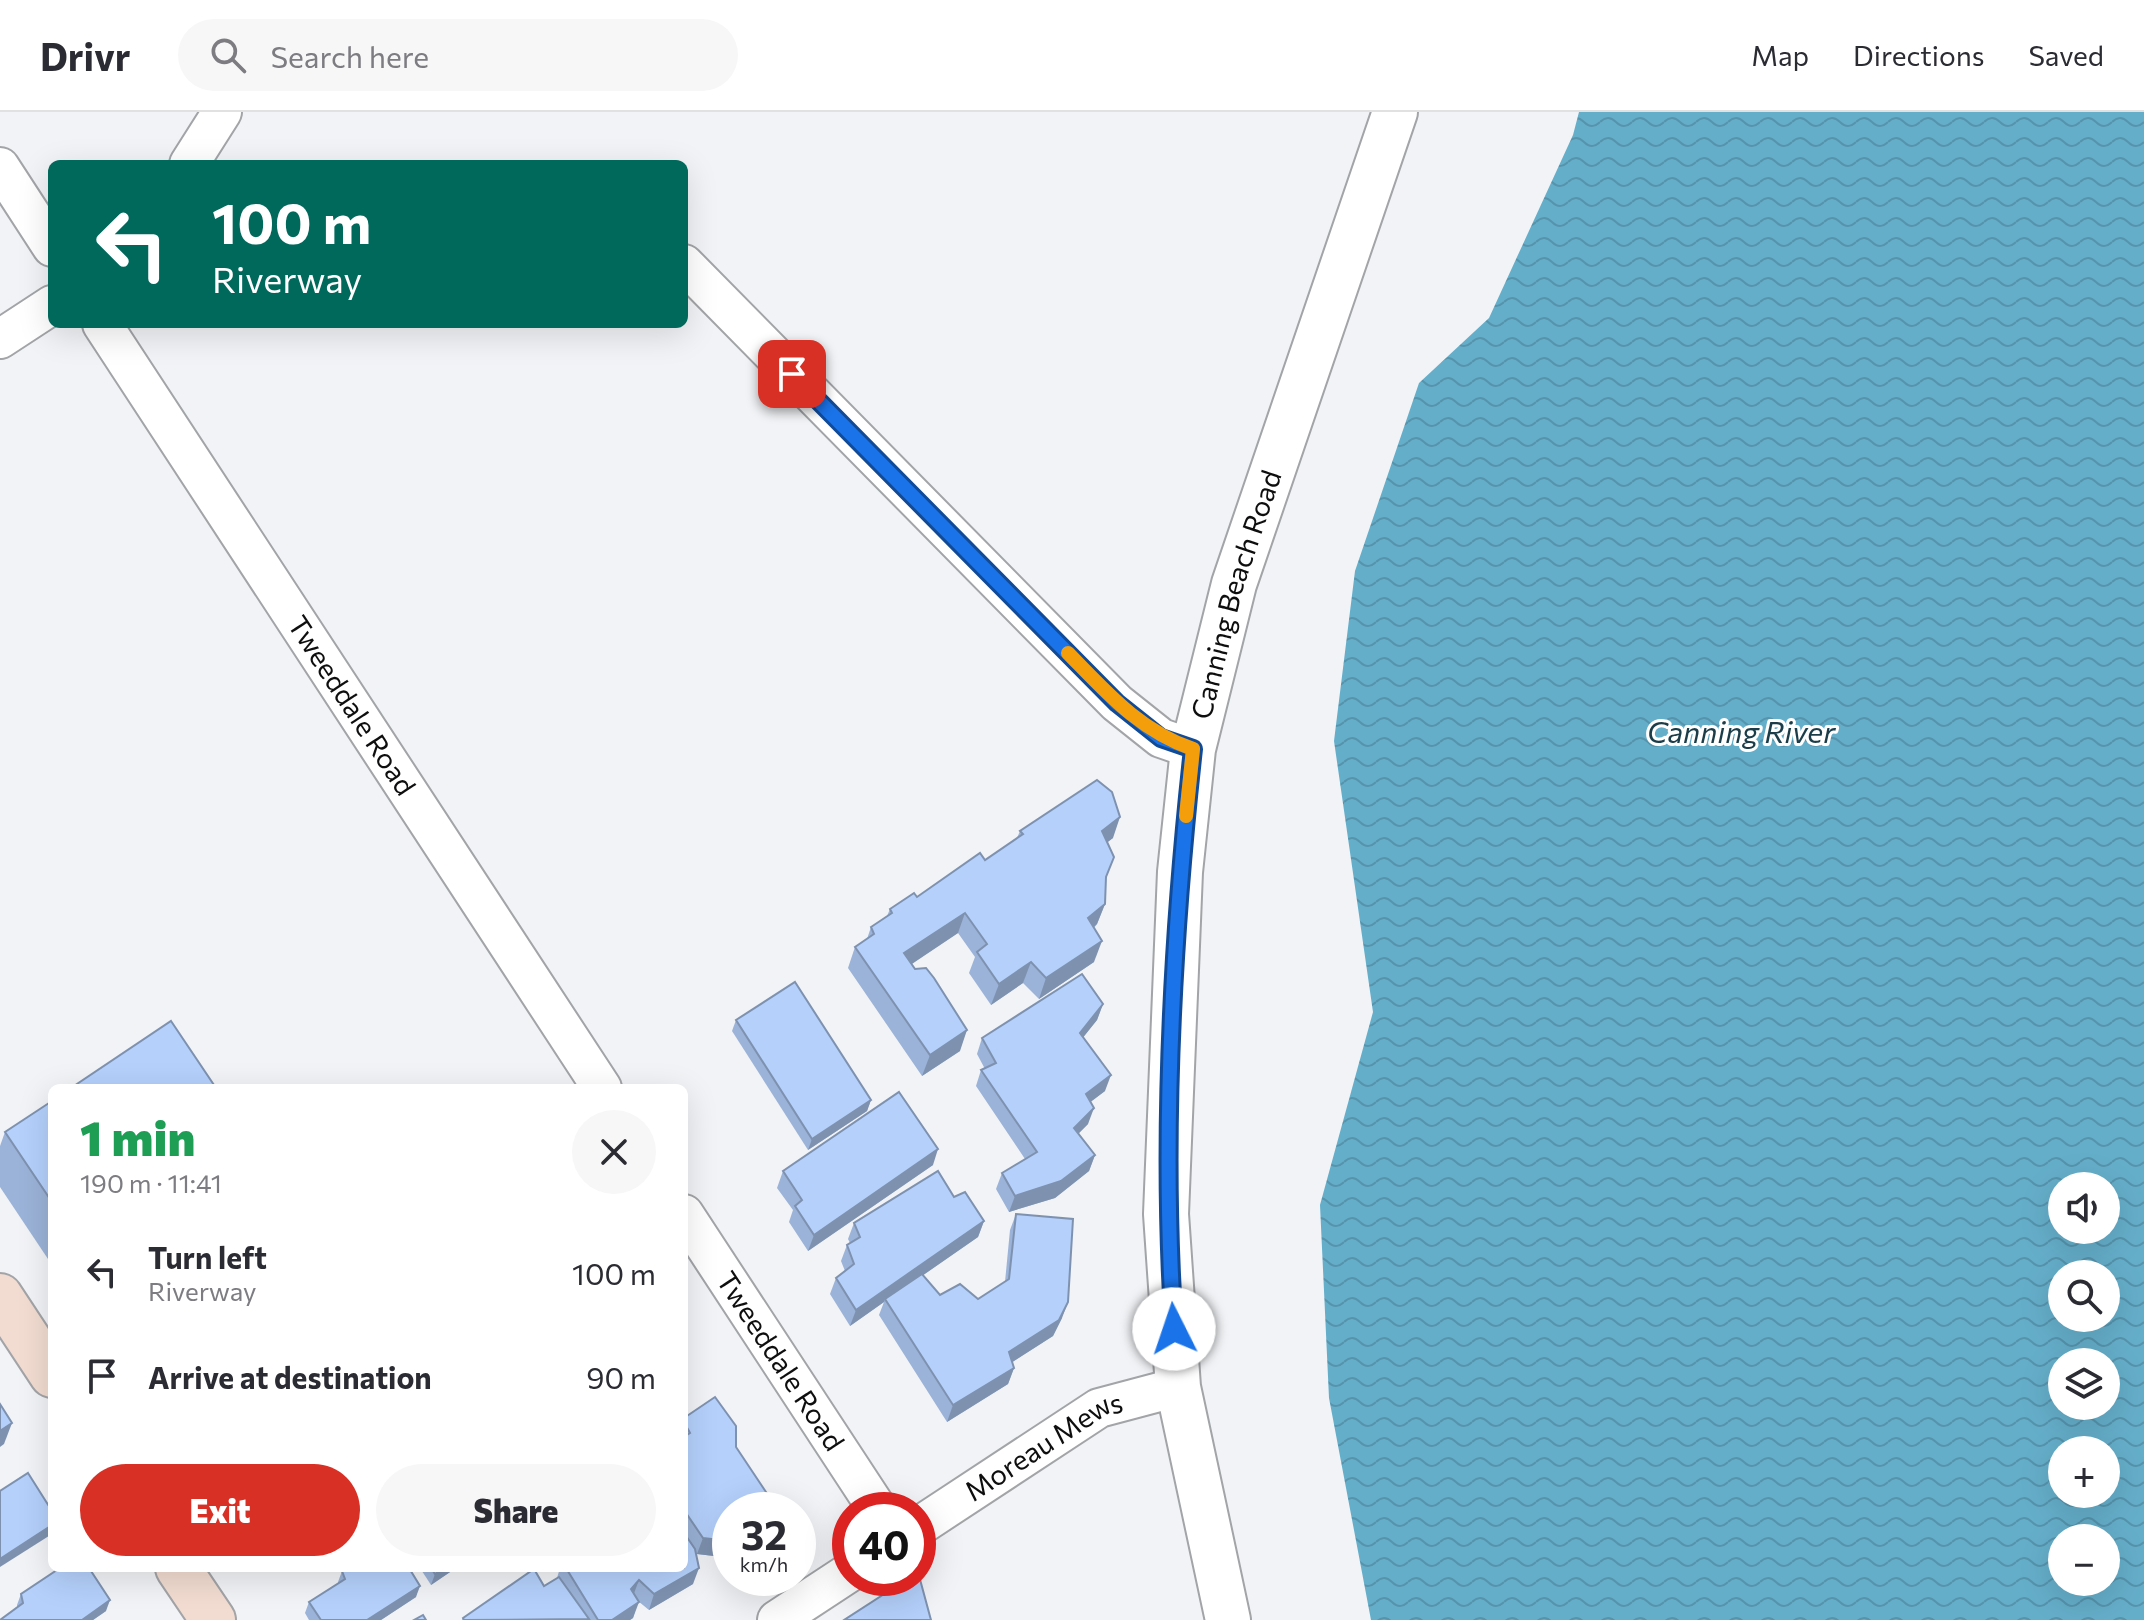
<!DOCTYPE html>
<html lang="en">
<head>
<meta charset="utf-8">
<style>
	:root { --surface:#fff; --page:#f7f7f7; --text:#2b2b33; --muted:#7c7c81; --line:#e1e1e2; --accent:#d93025 }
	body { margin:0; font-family:Commissioner,sans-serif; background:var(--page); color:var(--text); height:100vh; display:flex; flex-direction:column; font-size:30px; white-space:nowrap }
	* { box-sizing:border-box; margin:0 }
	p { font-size:26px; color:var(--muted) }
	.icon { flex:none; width:44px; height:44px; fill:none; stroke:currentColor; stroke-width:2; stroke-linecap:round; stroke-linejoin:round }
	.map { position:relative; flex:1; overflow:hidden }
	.side { position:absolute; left:48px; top:972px; width:640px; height:488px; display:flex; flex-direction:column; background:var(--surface); border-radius:12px; box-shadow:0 8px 32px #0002 }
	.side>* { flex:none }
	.top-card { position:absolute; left:48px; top:48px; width:640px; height:168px; border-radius:12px; box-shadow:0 8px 32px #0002; background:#00695c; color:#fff; overflow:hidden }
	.tools { position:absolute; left:2048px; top:1060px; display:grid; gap:16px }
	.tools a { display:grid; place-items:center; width:72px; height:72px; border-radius:50%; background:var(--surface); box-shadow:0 8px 32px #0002; font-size:40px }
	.speed { position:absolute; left:712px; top:1380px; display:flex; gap:16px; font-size:40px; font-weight:700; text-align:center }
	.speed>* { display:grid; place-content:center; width:104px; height:104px; border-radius:50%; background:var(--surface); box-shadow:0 8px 32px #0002; line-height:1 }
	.speed small { font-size:20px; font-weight:400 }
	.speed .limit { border:12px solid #d22; background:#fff; color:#111 }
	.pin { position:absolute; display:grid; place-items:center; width:68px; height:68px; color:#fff; margin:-34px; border-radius:16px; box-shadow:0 4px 12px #0006 }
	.me { position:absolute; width:88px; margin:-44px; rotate:356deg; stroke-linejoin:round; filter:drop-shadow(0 0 6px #0008) }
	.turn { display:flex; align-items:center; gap:28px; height:168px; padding:0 32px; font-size:36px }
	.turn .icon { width:104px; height:104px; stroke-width:2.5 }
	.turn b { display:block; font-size:56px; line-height:68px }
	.round { display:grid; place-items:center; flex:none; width:84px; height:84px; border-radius:42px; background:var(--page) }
	.head { display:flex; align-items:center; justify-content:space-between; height:136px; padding:0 32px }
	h1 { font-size:48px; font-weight:800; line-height:60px; color:#1e9e55 }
	.action { display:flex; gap:16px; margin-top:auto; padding:16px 32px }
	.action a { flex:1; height:92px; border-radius:48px; background:var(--accent); color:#fff; font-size:32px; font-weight:800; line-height:92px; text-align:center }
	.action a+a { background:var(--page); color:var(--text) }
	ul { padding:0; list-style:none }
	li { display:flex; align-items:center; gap:24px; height:104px; padding:0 32px }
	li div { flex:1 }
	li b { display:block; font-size:30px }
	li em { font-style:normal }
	header { display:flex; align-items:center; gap:48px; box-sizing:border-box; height:112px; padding:0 40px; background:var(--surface); border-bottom:2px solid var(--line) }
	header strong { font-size:38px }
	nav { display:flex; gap:44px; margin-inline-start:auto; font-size:28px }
	.search { width:560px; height:72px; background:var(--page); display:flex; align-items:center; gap:20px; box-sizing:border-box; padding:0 28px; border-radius:44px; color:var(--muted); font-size:30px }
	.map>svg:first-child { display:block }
	.water { fill:url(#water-waves); fill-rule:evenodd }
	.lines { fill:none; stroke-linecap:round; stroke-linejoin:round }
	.minor-casing { stroke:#a2a4a7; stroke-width:42 }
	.tertiary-casing { stroke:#a2a4a7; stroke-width:48 }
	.secondary-casing { stroke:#a2a4a7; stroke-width:48 }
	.minor { stroke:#fff; stroke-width:38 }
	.tertiary { stroke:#fff; stroke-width:44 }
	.secondary { stroke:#f2dcd1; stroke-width:44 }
	.wall { fill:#9bb3d8 }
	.shaded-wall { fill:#7e92b0 }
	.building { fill:#b4d0fb; stroke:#7e92b0; stroke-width:2 }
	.route-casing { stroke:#114b97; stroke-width:20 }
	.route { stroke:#1a73e8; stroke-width:14 }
	.slow { stroke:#f59e0b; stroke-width:14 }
	.labels { text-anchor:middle; stroke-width:6; stroke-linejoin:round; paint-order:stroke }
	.street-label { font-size:28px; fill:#0e0e0f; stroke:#fff }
	.water-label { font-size:30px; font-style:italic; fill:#1b3d49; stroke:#fff }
</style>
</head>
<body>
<header>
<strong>Drivr</strong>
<div class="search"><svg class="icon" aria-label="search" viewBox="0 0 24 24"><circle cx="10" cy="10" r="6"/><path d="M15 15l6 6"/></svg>Search here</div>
<nav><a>Map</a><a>Directions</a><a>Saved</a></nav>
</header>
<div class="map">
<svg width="2144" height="1508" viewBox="0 0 2144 1508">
	<defs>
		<pattern id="water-waves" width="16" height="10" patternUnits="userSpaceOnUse" patternTransform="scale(2)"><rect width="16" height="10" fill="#65aeca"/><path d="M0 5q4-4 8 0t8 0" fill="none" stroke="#5694ac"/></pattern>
	</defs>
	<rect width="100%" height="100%" fill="#f1f3f6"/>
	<!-- water -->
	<path class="water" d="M1579 0H2144V1508H1371L1329 1286 1320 1093 1373 900 1334 629 1355 459 1419 271 1489 206 1573 23ZM2062 1074H2106V1118H2062ZM2106 1162V1206H2062V1162ZM2062 1250H2106V1294H2062ZM2062 1338H2106V1382H2062ZM2106 1426V1470H2062V1426Z"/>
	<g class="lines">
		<defs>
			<g id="minor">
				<path d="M189 52 222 0"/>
				<path d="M0 55 52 135"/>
				<path d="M684 152 1117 591 1161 626 1193 637"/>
				<path id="s1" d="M102 212 602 976"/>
				<path d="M0 227 52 193"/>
				<path id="s2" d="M684 1102 878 1398"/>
				<path id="s3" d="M918 1415 1099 1296 1178 1275"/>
				<path d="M777 1508 850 1460"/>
			</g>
			<g id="tertiary">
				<path id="s4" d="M1228 1508 1178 1275 1166 1102 1180 760 1193 637 1234 472 1395 0"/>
			</g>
			<g id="secondary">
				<path d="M0 1184 52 1263"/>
				<path d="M178 1456 213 1508"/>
			</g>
		</defs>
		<!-- minor casing -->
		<use href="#minor" class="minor-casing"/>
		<!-- tertiary casing -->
		<use href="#tertiary" class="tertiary-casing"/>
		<!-- secondary casing -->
		<use href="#secondary" class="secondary-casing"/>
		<!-- minor -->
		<use href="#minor" class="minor"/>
		<!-- tertiary -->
		<use href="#tertiary" class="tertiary"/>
		<!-- secondary -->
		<use href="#secondary" class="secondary"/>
	</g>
	<!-- wall -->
	<g class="wall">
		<path d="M1020 719 1113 726 1107 730 1105 792 1097 812 1094 816V850L1039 887 1023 871 991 893 969 861 975 845 958 821 911 852 960 939 922 964 848 856 855 835 867 827 871 815 887 804 890 797 917 785 985 748 1017 726Z"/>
		<path d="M1103 892 1097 908 1083 925 1105 979 1090 990 1088 1012 1078 1022 1095 1043 1089 1059 1055 1086 1009 1100 996 1077 1002 1061 1025 1047 976 974 981 958 985 957 977 942 982 926Z"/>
		<path d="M736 908 871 988 867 999 808 1038 732 919Z"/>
		<path d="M52 989V1153L0 1075V1034L5 1020Z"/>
		<path d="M933 1053 808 1139 789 1110 793 1098 777 1076 783 1059Z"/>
		<path d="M954 1085 984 1109 978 1125 923 1163 940 1183 978 1187 1005 1170 1010 1118 1016 1102 1062 1206 1053 1224 1012 1250 1014 1256 1008 1272 947 1310 879 1203 884 1190 850 1214 830 1182 836 1166 845 1159 841 1149 847 1133 850 1131 848 1127 854 1111Z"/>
		<path d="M715 1285 714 1444 697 1442 695 1439 693 1472 649 1498 638 1489 633 1506 630 1508H462L463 1506 544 1474 557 1466 560 1456H684V1306Z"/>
		<path d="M420 1456H456L431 1473Z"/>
		<path d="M342 1459 416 1485 381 1508H309L305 1501 309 1490 338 1472V1470Z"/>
		<path d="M21 1482 106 1499 93 1508H0L17 1495V1493Z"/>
	</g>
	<!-- shaded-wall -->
	<g class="shaded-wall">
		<path d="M1120 705 1113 726 1095 740 1102 719Z"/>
		<path d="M1105 792 1097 812 1080 827 1088 806Z"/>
		<path d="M965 801 958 821 897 862 904 841Z"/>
		<path d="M1102 829 1094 850 1039 887 1046 866Z"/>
		<path d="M1031 850 1023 871 991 893 999 872Z"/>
		<path d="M1103 892 1097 908 1074 937 1080 921Z"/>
		<path d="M967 918 960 939 922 964 930 943Z"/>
		<path d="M1111 963 1105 979 1080 998 1086 982Z"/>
		<path d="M871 988 867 999 808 1038 812 1027Z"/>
		<path d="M1094 996 1088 1012 1068 1032 1074 1016Z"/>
		<path d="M938 1037 933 1053 808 1139 814 1123Z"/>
		<path d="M1095 1043 1089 1059 1055 1086 1009 1100 1015 1084Z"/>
		<path d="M984 1109 978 1125 886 1189 885 1187 884 1190 850 1214 856 1198Z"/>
		<path d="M1068 1190 1062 1206 1053 1224 1003 1256 1009 1240Z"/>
		<path d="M1014 1256 1008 1272 947 1310 953 1293Z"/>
		<path d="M12 1311 4 1332 0 1335V1319Z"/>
		<path d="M52 1413V1422L0 1455V1447Z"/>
		<path d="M703 1426H730V1441L714 1444 697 1442Z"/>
		<path d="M443 1456H456L431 1473 435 1462Z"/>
		<path d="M699 1456 693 1472 649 1498 654 1482Z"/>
		<path d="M639 1468 633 1484 631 1477Z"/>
		<path d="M420 1474 416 1485 381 1508H367Z"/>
		<path d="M110 1488 106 1499 93 1508H82Z"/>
		<path d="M639 1490 633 1506 630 1508H612Z"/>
	</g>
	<!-- building -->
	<g class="building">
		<path d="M1097 668 1112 680 1120 705 1102 719 1114 745 1106 765 1105 792 1088 806 1102 829 1046 866 1031 850 999 872 977 840 987 832 965 801 904 841 915 857 926 856 934 866 967 918 930 943 855 835 874 822 871 815 892 801 890 797 914 781 917 785 980 741 985 748 1023 722 1020 719Z"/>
		<path d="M1082 862 1103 892 1080 921 1111 963 1086 982 1094 996 1074 1016 1095 1043 1061 1069 1015 1084 1002 1061 1037 1040 981 958 996 951 982 926Z"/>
		<path d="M795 870 871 988 812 1027 736 908Z"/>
		<path d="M171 909 216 976H71Z"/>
		<path d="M899 980 938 1037 814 1123 795 1094 802 1088 783 1059Z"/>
		<path d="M52 989V1090L5 1020Z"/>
		<path d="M938 1059 954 1085 965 1080 984 1109 856 1198 836 1166 854 1152 847 1133 860 1125 854 1111Z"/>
		<path d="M1016 1102 1073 1107 1068 1190 1059 1208 1009 1240 1014 1256 953 1293 885 1187 922 1162 940 1183 960 1172 978 1187 1009 1167Z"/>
		<path d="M715 1285 736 1314V1335L770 1386V1398H730V1426L720 1428 703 1426 684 1398V1325L690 1321 684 1310V1306Z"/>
		<path d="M0 1292 12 1311 0 1319Z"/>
		<path d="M28 1361 52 1399V1413L0 1447V1379Z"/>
		<path d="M684 1421 695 1437 699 1456 654 1482 639 1468 631 1477 639 1490 612 1508H598L566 1456H684Z"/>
		<path d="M60 1456H89L110 1488 82 1508H0L23 1491 21 1482Z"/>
		<path d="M346 1456H409L420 1474 367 1508H321L309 1490 345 1467 342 1459Z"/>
		<path d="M431 1456H443L435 1462Z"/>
		<path d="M534 1457 544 1474 559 1465 589 1507 464 1508 463 1506Z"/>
		<path d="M918 1460 931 1508H844L909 1466H918Z"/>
		<path d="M423 1503 426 1508H414Z"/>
	</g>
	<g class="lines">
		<defs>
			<path id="route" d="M792 262 1117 591 1161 626 1193 637C1172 829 1161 1025 1174 1217"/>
		</defs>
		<!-- route casing -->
		<use href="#route" class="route-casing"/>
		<!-- route -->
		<use href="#route" class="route"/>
		<!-- slow -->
		<path class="slow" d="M1068 541C1107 581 1140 619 1193 637L1186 704"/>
	</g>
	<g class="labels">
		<!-- street labels -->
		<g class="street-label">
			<text dy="10" stroke="none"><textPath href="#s4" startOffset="1038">Canning Beach Road</textPath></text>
			<text dy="10" stroke="none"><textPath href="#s1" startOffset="456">Tweeddale Road</textPath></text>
			<text dy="10" stroke="none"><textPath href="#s2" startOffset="176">Tweeddale Road</textPath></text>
			<text dy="10" stroke="none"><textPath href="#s3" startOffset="150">Moreau Mews</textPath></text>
		</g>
		<!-- water labels -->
		<g class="water-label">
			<text x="1741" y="631">Canning River</text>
		</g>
	</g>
</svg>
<div class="tools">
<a><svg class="icon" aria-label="sound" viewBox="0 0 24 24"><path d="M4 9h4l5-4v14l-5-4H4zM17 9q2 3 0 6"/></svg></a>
<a><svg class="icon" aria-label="search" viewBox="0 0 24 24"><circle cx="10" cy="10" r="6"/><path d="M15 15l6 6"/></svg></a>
<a><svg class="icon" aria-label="layers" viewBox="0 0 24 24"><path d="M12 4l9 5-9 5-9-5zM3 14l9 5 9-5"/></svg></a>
<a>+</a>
<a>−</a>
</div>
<div class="speed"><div>32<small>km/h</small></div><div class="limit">40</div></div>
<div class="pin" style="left:792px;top:262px;background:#d93025"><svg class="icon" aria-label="arrive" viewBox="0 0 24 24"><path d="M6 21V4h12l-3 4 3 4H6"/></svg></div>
<svg class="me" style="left:1174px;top:1217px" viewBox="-20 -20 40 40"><circle r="19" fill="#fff"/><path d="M0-13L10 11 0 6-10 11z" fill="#1a73e8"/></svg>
<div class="top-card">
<div class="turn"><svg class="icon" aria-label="left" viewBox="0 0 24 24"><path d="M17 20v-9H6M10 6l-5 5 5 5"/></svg><div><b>100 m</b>Riverway</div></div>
</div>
<section class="side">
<div class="head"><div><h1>1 min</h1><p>190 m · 11:41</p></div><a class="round"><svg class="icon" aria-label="close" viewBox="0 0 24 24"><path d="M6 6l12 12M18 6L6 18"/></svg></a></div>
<ul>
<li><svg class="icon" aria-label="left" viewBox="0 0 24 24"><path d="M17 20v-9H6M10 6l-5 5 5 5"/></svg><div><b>Turn left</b><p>Riverway</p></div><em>100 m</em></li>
<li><svg class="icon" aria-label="arrive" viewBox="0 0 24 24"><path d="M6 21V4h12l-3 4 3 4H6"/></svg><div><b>Arrive at destination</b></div><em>90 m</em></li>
</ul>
<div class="action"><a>Exit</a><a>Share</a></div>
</section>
</div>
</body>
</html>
